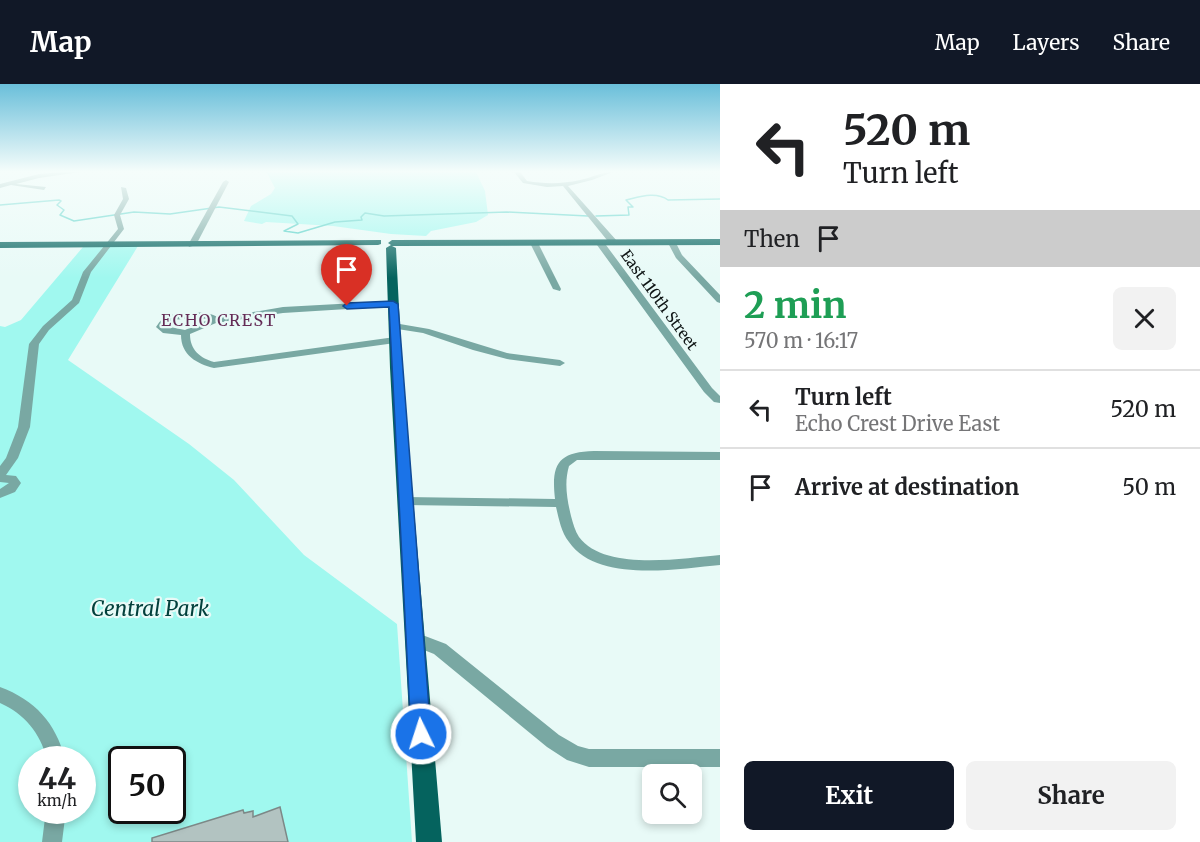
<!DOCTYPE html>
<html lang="en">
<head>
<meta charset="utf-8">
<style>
	:root { --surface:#fff; --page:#f2f2f2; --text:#202124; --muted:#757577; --line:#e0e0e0; --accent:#111827 }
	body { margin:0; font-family:Merriweather,serif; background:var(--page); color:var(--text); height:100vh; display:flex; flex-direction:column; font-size:22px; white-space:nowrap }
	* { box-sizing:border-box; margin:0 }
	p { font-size:20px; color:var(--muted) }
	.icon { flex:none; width:33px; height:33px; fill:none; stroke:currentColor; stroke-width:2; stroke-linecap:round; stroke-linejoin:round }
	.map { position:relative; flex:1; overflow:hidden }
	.sheet { display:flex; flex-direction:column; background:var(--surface); width:480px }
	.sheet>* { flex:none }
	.banner { background:#fff; color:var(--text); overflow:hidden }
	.fabs { position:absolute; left:642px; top:680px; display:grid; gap:12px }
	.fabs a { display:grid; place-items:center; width:60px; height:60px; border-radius:9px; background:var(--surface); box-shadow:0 3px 9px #0003; font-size:30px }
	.speed { position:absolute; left:18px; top:662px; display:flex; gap:12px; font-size:30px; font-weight:700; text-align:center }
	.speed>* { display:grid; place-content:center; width:78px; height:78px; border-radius:50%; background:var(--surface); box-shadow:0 3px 9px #0003; line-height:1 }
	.speed small { font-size:15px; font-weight:400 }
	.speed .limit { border:3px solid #111; border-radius:9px; background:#fff; color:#111 }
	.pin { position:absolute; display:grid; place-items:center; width:51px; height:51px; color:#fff; margin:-62px -26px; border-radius:50% 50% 50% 0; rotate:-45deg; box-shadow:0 0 6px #0007 }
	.pin .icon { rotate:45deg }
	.me { position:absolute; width:66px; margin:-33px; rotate:356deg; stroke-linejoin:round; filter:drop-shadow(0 0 4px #0008) }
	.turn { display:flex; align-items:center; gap:21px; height:126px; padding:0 24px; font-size:27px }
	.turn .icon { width:78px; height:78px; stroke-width:2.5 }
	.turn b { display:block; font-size:42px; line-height:51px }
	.then { display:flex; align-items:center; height:57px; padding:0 24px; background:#0003; gap:12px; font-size:22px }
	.round { display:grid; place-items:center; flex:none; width:63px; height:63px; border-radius:9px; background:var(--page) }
	.overview { display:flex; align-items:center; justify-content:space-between; height:102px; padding:0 24px }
	h1 { font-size:36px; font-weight:700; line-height:45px; color:#1e9e55 }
	.button { display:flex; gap:12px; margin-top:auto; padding:12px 24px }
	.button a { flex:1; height:69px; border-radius:9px; background:var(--accent); color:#fff; font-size:24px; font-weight:700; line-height:69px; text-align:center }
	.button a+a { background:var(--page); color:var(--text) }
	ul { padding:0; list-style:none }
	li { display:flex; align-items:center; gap:18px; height:78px; padding:0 24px; border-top:2px solid var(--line) }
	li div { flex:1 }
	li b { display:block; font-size:22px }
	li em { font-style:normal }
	header { display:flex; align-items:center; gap:36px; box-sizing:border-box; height:84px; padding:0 30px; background:var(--accent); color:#fff }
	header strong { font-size:28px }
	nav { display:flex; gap:33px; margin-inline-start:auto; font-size:21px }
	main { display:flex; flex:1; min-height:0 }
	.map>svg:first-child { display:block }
	.green { fill:#a0f8ef; fill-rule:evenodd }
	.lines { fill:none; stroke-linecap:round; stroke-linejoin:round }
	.stream { stroke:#4dcfc5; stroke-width:1.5 }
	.building { fill:#b2c3c1; stroke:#7d8887; stroke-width:1.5 }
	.minor { fill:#79a8a3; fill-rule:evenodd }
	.major { fill:#05635e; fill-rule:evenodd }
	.route { fill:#1a73e8; stroke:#114b97; stroke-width:1.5 }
	.labels { text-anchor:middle; stroke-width:4.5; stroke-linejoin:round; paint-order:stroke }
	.far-street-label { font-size:15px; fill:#0f1515; stroke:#e8faf7 }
	.far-neighbourhood-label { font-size:16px; letter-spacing:1.5px; fill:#642b56; stroke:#e8faf7 }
	.near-park-label { font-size:21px; font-style:italic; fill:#02403c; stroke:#e8faf7 }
</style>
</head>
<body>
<header>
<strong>Map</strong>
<nav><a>Map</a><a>Layers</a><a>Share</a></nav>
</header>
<main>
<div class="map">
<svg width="720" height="758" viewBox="0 0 720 758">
	<rect width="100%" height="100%" fill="#e8faf7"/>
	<!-- green -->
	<g class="green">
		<path d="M263 88H476L485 107 488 131 476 138 431 147 426 152 391 150 333 142 266 138 262 140 244 137 251 122 271 110 275 104 267 89Z"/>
		<path d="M138 162 68 276 189 360 234 396 304 471 397 540 412 758H0V242L5 243 21 236 83 163ZM32 675H82V726H32ZM122 675H172V726H122Z"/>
	</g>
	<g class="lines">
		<!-- stream -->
		<g class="stream">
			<path d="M0 121 59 116 61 117 57 121 64 126 60 131 74 137 134 128 170 130 219 123 292 132 298 140 284 147 298 149 335 138 362 136 361 133 365 129 384 132 507 128 588 132"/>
			<path d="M596 132 629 131 628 123H633L626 116C639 113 656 107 668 116L720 115"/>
		</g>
	</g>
	<!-- building -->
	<path class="building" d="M280 723 288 758H152V754L243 726 244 729 253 727V733Z"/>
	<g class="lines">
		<!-- minor -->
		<g class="minor">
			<path d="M62 88H80L39 94 16 100 46 103 44 106 11 101 0 104V100L39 90Z"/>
			<path d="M514 88H520L527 97C545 100 562 100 580 96 591 94 601 88 613 88L592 96 568 102 617 157V161H611L563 102 547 103 523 99Z"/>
			<path d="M226 96 229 98 196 161 189 163 188 161 223 98Z"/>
			<path d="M121 103 126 104 129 115 120 131 124 145 91 188 79 219 49 246 39 260 30 343 18 374 6 391 16 392 21 399 15 408 0 414V405L9 399 0 398V382L6 374 18 343 29 260 43 242 72 216 83 188 118 145 114 131 123 115Z"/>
			<path d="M531 157 538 159 561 205 560 207 553 205 530 159Z"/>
			<path d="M597 157H603L712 304 720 312V319L714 318 704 308 597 161Z"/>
			<path d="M669 157H675L682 171 720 211V219L717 218 676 174 668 159Z"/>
			<path d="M393 217 397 220 396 222 283 229 216 239 190 250C190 266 200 274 214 278L395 253 400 256 395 259 214 284C197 280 181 271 181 251L163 249 156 243C159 239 161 235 166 233 177 228 211 226 218 234L283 223ZM192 234 210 235 185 246 165 242 173 236Z"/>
			<path d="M394 239 429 245 507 269 560 276 565 279 560 282 507 275 473 266 423 249 391 244V240Z"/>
			<path d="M594 367 720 368V376H577L569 382C564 399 567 415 571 432 573 439 575 447 579 453 605 488 683 474 720 471V481C677 485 597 499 569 458 561 448 559 435 556 423L405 421 399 417 405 413 555 415C551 380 558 368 594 367Z"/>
			<path d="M414 552H425L446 560 559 651 578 662 589 665H720V683H589L567 676 547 663 434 570 424 566 408 564 406 559 408 554Z"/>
			<path d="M0 603C35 616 56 639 65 675H47C40 649 25 630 0 619Z"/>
			<path d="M46 726H66L62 758H42Z"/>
		</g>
		<!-- major -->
		<g class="major">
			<path d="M720 155V161L392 162 396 164 402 284 442 758H416L390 284 386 164 391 161 388 159 392 156Z"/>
			<path d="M381 156V160L378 161 0 164V158Z"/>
		</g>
	</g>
	<!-- sky -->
	<linearGradient id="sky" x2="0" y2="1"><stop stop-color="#6abfda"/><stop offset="0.45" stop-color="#f5fdfb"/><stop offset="1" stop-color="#f5fdfb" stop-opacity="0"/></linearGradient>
	<rect width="720" height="194" fill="url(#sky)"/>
	<!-- route -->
	<path class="route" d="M393 217 398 220 431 650 428 657 421 659 414 657 411 650 389 223 347 225 343 222 347 219Z"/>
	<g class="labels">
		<!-- far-street labels -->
		<g class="far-street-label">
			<text transform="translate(659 216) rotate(54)" y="5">East 110th Street</text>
		</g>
		<!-- far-neighbourhood labels -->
		<g class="far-neighbourhood-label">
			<text x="219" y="242">ECHO CREST</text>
		</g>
		<!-- near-park labels -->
		<g class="near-park-label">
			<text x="150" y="532">Central Park</text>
		</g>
	</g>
</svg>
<div class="fabs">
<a><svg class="icon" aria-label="search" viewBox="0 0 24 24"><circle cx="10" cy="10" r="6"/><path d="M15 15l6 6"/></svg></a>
</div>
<div class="speed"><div>44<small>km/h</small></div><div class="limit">50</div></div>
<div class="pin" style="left:347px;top:222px;background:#d93025"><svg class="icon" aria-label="arrive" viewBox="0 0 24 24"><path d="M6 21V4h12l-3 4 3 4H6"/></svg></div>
<svg class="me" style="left:421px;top:650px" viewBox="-20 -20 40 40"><circle r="17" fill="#1a73e8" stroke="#fff" stroke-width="3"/><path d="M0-11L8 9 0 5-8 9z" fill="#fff"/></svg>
</div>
<section class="sheet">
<div class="banner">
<div class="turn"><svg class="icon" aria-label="left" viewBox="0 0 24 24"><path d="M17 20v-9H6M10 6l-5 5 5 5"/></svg><div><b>520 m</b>Turn left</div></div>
<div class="then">Then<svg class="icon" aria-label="arrive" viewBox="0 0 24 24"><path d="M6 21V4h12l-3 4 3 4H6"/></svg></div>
</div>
<div class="overview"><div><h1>2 min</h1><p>570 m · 16:17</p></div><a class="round"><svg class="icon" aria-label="close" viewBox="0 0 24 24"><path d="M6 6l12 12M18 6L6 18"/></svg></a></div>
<ul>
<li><svg class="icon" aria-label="left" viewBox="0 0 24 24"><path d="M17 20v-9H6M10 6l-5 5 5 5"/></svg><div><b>Turn left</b><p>Echo Crest Drive East</p></div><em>520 m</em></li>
<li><svg class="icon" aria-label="arrive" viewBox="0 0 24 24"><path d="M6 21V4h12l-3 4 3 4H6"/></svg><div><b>Arrive at destination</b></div><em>50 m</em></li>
</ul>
<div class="button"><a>Exit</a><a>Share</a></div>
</section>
</main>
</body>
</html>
